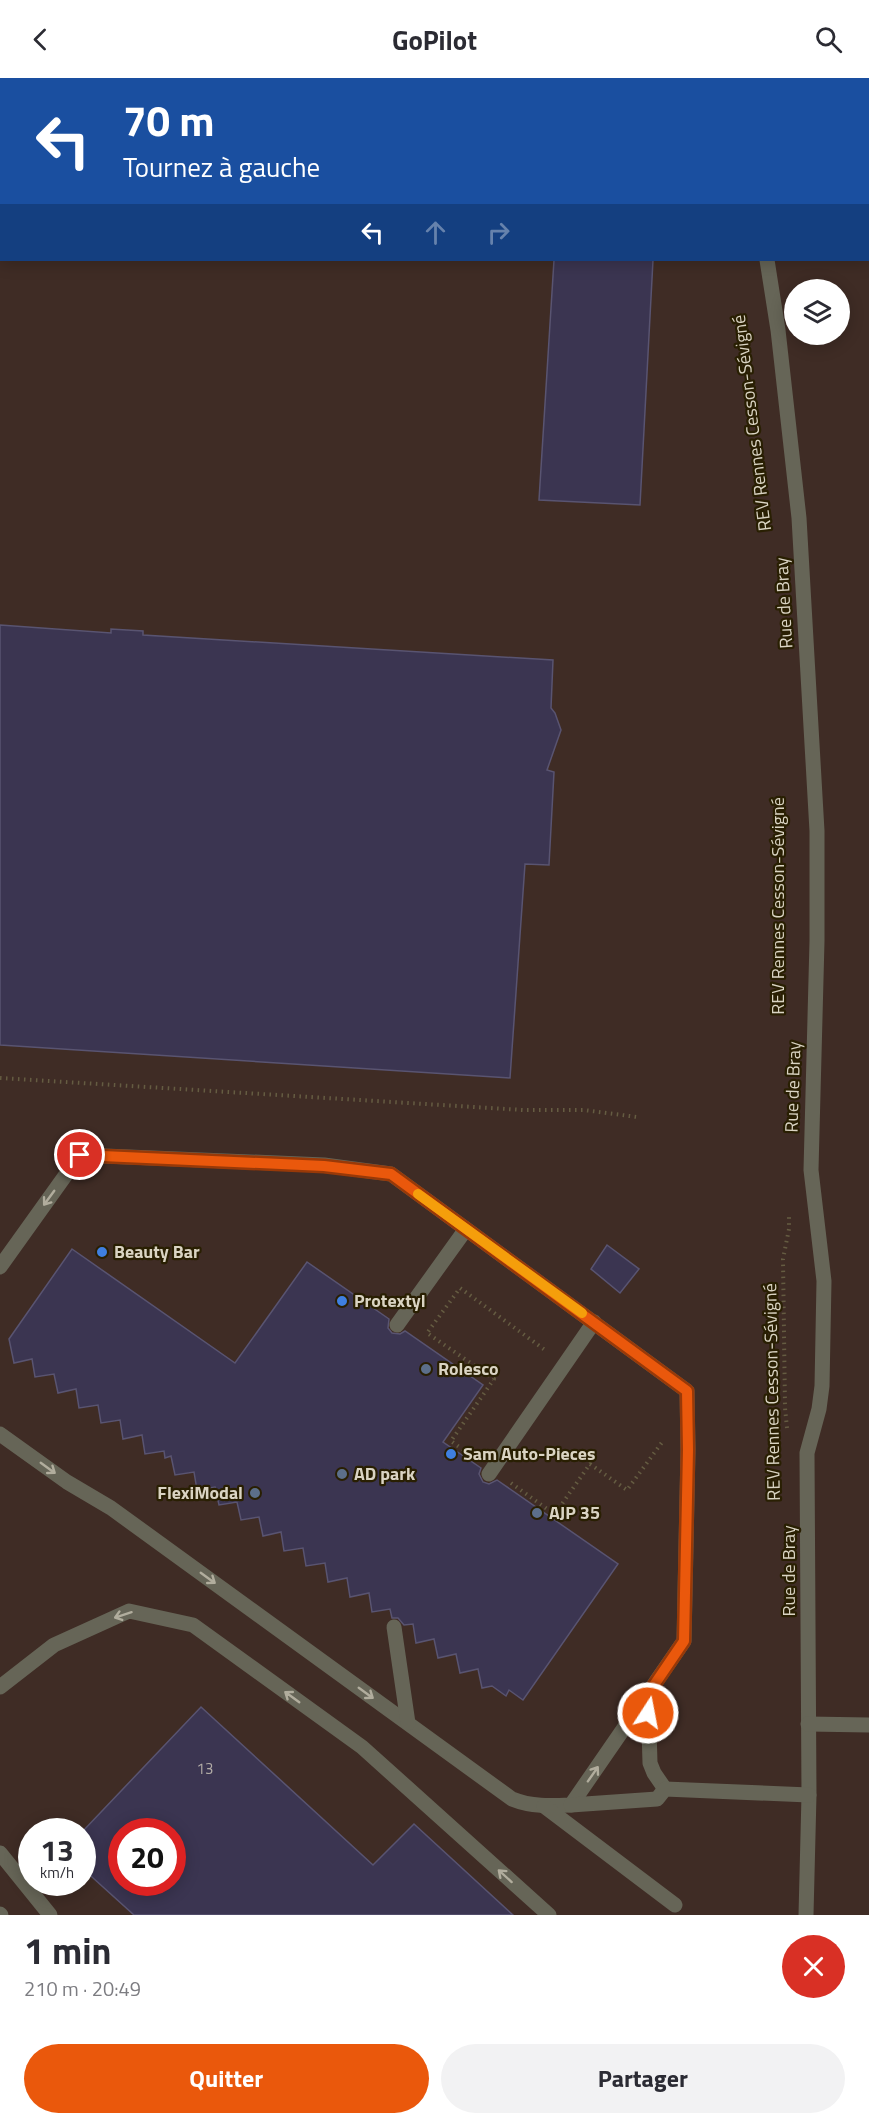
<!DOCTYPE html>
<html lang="fr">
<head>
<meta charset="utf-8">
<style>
	:root { --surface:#fff; --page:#f2f2f3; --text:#2b2b33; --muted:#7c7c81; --accent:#ea580c }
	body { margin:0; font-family:"Titillium Web",sans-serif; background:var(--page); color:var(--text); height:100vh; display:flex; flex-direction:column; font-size:22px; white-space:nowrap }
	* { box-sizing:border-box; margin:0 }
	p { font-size:20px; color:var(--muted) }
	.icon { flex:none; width:33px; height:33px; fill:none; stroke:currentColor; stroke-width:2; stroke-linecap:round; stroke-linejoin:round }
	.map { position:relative; height:1837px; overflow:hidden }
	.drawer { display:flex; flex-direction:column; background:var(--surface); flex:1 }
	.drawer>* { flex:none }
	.hud { position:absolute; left:0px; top:0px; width:870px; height:183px; box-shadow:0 3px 15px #0003; background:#1a4fa0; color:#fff; overflow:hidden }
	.buttons { position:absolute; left:784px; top:201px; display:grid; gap:12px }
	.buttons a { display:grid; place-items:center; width:66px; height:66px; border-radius:50%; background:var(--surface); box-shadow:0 3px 15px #0003; font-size:30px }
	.speed { position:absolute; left:18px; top:1740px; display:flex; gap:12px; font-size:30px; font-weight:700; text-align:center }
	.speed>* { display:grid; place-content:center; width:78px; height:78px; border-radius:50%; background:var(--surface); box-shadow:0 3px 15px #0003; line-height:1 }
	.speed small { font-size:15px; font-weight:400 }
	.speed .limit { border:9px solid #d22; background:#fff; color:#111 }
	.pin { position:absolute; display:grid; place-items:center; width:51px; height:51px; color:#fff; margin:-26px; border:3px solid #fff; border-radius:50%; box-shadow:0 2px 6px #0007 }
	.me { position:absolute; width:66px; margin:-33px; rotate:11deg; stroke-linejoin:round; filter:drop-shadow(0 0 4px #0008) }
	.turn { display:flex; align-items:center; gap:21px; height:126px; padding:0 24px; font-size:27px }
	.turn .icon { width:78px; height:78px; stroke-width:2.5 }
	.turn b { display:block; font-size:42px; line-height:51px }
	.lanes { display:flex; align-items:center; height:57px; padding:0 24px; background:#0003; justify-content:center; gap:30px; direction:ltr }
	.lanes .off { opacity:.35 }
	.round { display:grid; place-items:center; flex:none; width:63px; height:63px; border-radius:32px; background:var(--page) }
	.head { display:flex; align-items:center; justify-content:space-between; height:102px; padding:0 24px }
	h1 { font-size:36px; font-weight:700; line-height:45px }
	.primary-button { display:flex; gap:12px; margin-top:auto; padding:12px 24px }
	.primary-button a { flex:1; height:69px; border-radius:36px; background:var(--accent); color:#fff; font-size:24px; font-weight:700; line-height:69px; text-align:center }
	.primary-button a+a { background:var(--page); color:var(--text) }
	header { display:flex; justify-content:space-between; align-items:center; height:78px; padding:0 24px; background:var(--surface); font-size:27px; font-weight:700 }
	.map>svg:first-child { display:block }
	.industrial { fill:#3f2c25; fill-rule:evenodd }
	.building { fill:#3b3551; stroke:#595471; stroke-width:1.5; fill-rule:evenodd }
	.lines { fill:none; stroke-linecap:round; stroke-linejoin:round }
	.path { stroke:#655c42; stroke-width:4; stroke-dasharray:1.5 4.5; stroke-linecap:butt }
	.minor { stroke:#666557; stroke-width:15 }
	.oneway { stroke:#b1ad9d }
	.route-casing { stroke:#983908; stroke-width:15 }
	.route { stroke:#ea580c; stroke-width:10 }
	.slow { stroke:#f59e0b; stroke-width:10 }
	.shop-dot { fill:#3f7fe0; stroke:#291f02; stroke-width:2 }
	.service-dot { fill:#5c6f8a; stroke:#291f02; stroke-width:2 }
	.labels { text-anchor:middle; stroke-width:4.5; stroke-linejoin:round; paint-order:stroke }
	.number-label { font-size:15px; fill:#b2aca6 }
	.street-label { font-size:18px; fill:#dad4c3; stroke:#291f02 }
	.poi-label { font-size:18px; font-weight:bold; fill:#dad4c3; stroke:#291f02; text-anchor:start }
</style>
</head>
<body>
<header><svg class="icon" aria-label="back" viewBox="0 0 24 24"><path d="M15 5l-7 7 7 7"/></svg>GoPilot<svg class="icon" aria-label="search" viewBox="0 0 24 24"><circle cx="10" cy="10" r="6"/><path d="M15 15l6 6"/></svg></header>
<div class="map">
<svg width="869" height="1837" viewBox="0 0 869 1837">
	<rect width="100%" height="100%" fill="#33280b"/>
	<!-- industrial -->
	<path class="industrial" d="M0 0H869V1837H0ZM2 2H868V182H2ZM795 212H840V256H795ZM32 1754H82V1804H32ZM122 1754H172V1804H122Z"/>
	<!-- building -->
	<g class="building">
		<path d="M554 182H653L640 427 539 422Z"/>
		<path d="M0 547 111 555V551L143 553V557L553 582 551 630 555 635 561 652 547 692 554 694 549 787 525 786 510 1000 0 967Z"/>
		<path d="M607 1167 639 1191 620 1215 591 1191Z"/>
		<path d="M72 1171 235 1285 307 1184 389 1241 388 1250 392 1255 400 1256 405 1253 483 1307 443 1364 481 1390 479 1396 483 1404 489 1406 497 1402 618 1486 523 1622 509 1612 506 1618 492 1608 482 1610 478 1591 460 1595 456 1576 438 1580 434 1561 416 1565 413 1546 404 1547 398 1540H392L390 1531 372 1534 369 1515 350 1519 347 1500 328 1504 325 1485 306 1488 303 1470 284 1473 281 1454 263 1458 259 1439 241 1442 237 1424 219 1427 215 1409 197 1412 194 1394 175 1397 171 1378 165 1380 164 1373 145 1376 142 1357 123 1361 120 1342 101 1345 98 1327 79 1330 76 1311 58 1315 54 1296 35 1299 32 1281 14 1285 9 1261Z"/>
		<path d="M201 1629 373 1787 414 1746 513 1837H134L82 1790V1754ZM122 1754H172V1804H122Z"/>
	</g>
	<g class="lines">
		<!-- path -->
		<g class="path">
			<path d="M695 0V2"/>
			<path d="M0 1000 523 1032H584L637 1039"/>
			<path d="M787 1350 785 1330 783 1181 789 1151V1136"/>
			<path d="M473 1379 451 1363 494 1301 427 1255 460 1210 545 1272"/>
			<path d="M511 1405 554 1436"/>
			<path d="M552 1440 590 1386 627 1412 663 1363"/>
		</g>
		<!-- minor -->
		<g class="minor">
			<path d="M739 0V2"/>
			<path d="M767 182 778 252 799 440 817 753V863L811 1092 824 1203 822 1308 819 1331 807 1375 809 1717 806 1837"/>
			<path d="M0 1189 80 1077 324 1087 391 1096 687 1313 688 1372 684 1563 571 1727C550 1728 532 1729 512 1721L111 1430 67 1404 0 1356"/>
			<path d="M397 1247 466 1151"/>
			<path d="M489 1396 594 1244"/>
			<path d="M394 1549 408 1645"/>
			<path d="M0 1609 54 1567 129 1533 193 1547 362 1669 549 1837"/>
			<path d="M648 1616 650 1685 654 1695 665 1711"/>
			<path d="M808 1646 869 1647"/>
			<path d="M571 1727 657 1721 665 1711 809 1717"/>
			<path d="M544 1728 675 1827"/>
			<path d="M0 1775 50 1837"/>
			<path d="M0 1836 1 1837"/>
		</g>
	</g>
	<!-- one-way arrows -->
	<defs><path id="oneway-shaft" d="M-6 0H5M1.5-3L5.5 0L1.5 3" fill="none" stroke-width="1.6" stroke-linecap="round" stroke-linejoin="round" transform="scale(1.5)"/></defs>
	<g class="oneway">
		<use href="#oneway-shaft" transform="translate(49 1120) rotate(126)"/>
		<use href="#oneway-shaft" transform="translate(48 1390) rotate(36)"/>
		<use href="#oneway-shaft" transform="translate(208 1500) rotate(36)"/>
		<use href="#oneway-shaft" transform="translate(123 1537) rotate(162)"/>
		<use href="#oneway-shaft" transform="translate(366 1615) rotate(36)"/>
		<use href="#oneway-shaft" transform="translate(292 1619) rotate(-144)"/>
		<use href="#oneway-shaft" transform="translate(593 1696) rotate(-55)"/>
		<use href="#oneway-shaft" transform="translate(505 1798) rotate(-138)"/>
	</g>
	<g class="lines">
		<defs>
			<path id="route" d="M80 1077 324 1088 391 1096 687 1313 688 1372 684 1563 648 1616V1635"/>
		</defs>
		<!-- route casing -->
		<use href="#route" class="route-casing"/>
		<!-- route -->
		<use href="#route" class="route"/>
		<!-- slow -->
		<path class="slow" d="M418 1116 582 1235"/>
	</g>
	<!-- markers -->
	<g class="shop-dot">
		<circle cx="102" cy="1174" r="6"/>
		<circle cx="342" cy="1223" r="6"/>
		<circle cx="451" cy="1376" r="6"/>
	</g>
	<g class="service-dot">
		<circle cx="426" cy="1291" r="6"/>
		<circle cx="342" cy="1396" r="6"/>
		<circle cx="255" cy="1415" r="6"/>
		<circle cx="537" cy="1435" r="6"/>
	</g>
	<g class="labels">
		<!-- number labels -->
		<g class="number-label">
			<text x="205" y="1696">13</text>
		</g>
		<!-- street labels -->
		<g class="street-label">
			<text transform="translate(752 345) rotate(-97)" y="6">REV Rennes Cesson-Sévigné</text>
			<text transform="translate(784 525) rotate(-93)" y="6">Rue de Bray</text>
			<text transform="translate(778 828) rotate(-90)" y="6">REV Rennes Cesson-Sévigné</text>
			<text transform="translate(793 1009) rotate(-88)" y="6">Rue de Bray</text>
			<text transform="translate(772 1314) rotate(-91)" y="6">REV Rennes Cesson-Sévigné</text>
			<text transform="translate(789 1493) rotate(-90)" y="6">Rue de Bray</text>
		</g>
		<!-- poi labels -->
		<g class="poi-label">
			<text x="114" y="1180">Beauty Bar</text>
			<text x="354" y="1229">Protextyl</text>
			<text x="438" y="1297">Rolesco</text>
			<text x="463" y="1382">Sam Auto-Pieces</text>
			<text x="354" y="1402">AD park</text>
			<text x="243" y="1421" text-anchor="end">FlexiModal</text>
			<text x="549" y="1441">AJP 35</text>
		</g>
	</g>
</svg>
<div class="buttons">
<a><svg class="icon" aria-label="layers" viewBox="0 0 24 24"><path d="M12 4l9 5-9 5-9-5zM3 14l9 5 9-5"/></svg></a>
</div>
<div class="speed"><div>13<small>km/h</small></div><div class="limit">20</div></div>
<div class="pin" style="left:80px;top:1077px;background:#d93025"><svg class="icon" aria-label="arrive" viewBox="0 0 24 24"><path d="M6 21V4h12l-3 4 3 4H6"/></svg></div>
<svg class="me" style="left:648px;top:1635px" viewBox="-20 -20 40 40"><circle r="17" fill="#ea580c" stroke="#fff" stroke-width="3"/><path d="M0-11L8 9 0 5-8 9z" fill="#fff"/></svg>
<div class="hud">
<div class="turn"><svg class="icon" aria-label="left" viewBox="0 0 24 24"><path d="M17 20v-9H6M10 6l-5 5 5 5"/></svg><div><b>70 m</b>Tournez à gauche</div></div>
<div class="lanes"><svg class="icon" aria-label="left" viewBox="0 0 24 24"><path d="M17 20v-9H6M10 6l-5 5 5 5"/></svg><svg class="icon off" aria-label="ahead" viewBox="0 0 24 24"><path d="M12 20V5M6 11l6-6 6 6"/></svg><svg class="icon off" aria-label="right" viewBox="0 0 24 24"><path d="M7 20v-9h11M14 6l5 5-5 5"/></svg></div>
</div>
</div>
<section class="drawer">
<div class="head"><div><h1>1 min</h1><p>210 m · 20:49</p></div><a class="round" style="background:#d93025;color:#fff"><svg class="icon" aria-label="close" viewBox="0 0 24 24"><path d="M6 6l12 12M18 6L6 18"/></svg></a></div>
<div class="primary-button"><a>Quitter</a><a>Partager</a></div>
</section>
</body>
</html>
